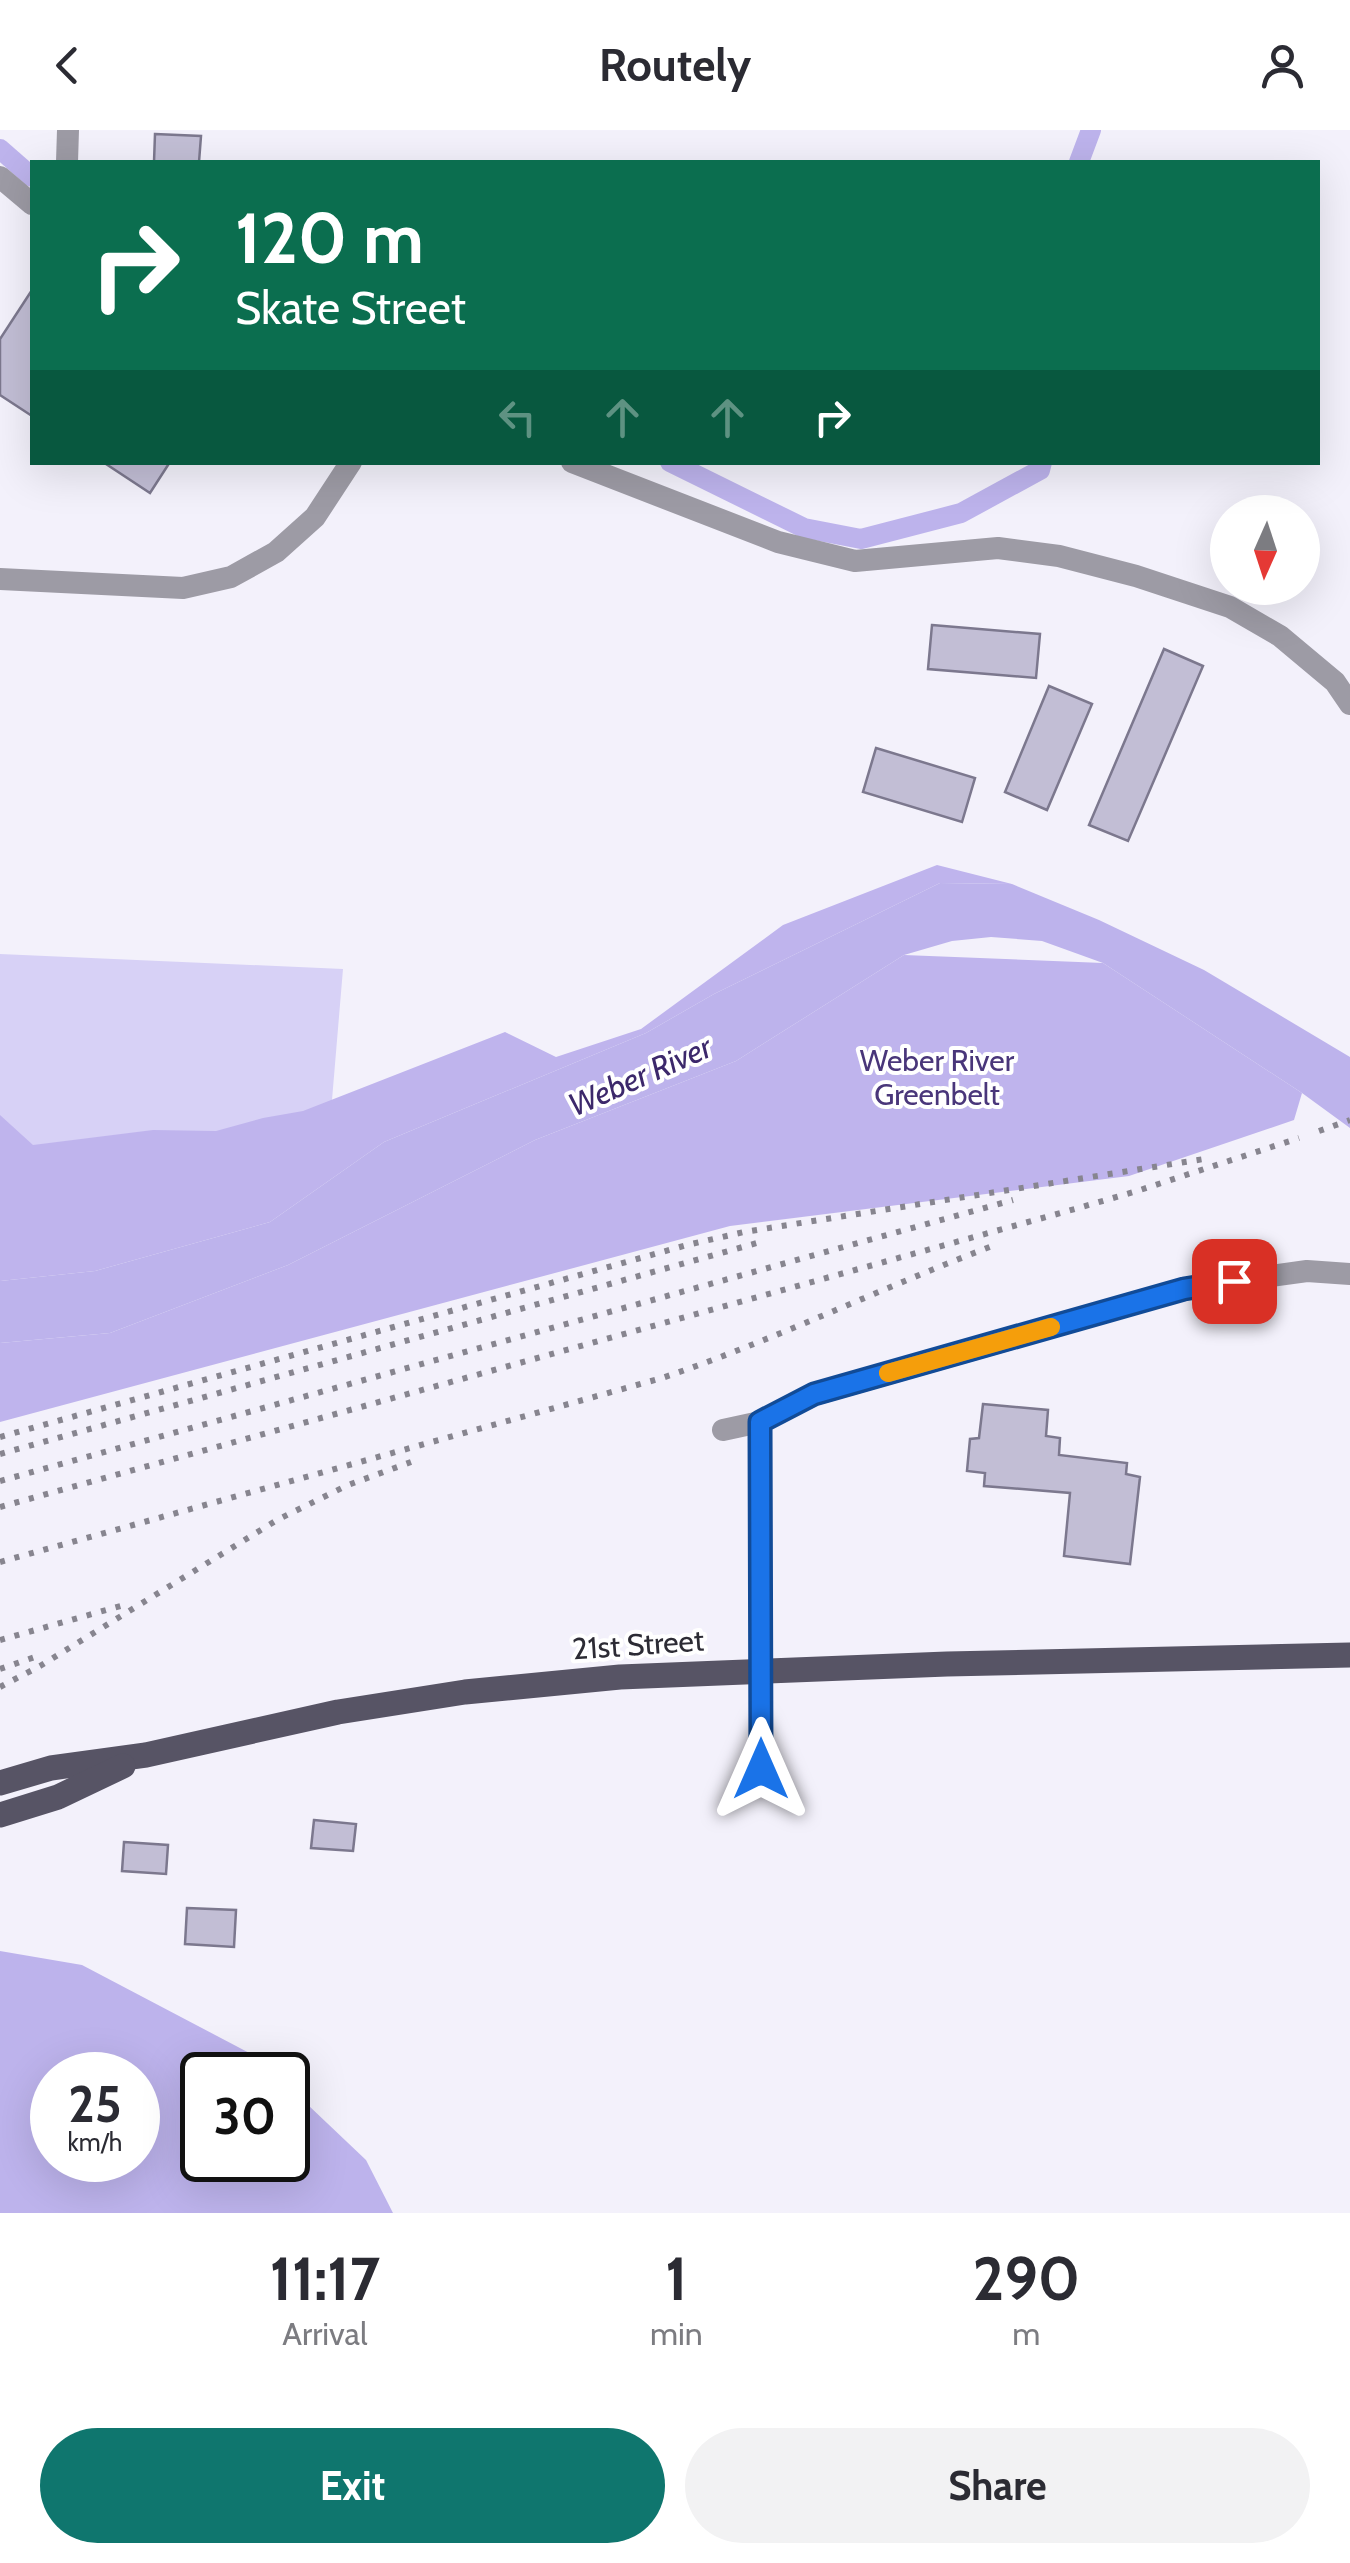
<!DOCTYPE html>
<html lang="en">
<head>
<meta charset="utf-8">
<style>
	:root { --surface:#fff; --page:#f2f2f3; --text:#2b2b33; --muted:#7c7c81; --accent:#0f766e }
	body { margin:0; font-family:Cabin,sans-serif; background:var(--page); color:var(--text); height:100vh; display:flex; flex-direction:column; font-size:38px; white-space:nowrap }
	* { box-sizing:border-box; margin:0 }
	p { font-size:32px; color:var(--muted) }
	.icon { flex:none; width:55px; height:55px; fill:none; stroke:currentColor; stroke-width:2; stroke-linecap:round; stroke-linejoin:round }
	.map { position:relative; height:2083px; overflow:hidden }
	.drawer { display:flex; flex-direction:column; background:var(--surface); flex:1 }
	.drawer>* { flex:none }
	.top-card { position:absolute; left:30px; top:30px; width:1290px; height:305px; border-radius:0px; box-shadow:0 10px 40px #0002; background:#0b6e4f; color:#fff; overflow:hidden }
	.needle { width:65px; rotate:183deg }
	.controls { position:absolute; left:1210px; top:365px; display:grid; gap:20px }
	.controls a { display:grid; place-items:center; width:110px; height:110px; border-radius:50%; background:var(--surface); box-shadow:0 10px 40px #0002; font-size:50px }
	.speed { position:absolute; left:30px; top:1922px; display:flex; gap:20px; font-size:50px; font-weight:700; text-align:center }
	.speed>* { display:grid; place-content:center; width:130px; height:130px; border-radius:50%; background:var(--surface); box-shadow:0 10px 40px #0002; line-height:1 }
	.speed small { font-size:25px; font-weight:400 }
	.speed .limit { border:5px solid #111; border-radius:15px; background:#fff; color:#111 }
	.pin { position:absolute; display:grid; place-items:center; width:85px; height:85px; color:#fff; margin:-42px; border-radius:20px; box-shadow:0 5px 15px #0006 }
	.me { position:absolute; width:110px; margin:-55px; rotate:0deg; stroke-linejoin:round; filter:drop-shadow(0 0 8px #0008) }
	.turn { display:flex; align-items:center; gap:35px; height:210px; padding:0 40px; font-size:45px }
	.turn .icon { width:130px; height:130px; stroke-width:2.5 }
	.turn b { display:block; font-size:70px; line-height:85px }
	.lanes { display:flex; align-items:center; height:95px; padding:0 40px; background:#0003; justify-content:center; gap:50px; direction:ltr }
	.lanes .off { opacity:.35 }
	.eta { display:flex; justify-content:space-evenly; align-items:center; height:170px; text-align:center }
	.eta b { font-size:60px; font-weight:700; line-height:70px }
	.cta { display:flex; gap:20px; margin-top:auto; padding:20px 40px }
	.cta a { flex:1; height:115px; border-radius:60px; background:var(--accent); color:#fff; font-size:40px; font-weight:700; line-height:115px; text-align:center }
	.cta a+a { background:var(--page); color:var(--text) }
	header { display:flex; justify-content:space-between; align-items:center; height:130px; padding:0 40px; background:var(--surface); font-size:45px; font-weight:700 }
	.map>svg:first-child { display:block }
	.green { fill:#d7d1f6 }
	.forest { fill:#bfb4ed }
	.water { fill:#bdb3ec; fill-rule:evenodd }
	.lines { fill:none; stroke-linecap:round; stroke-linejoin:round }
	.canal { stroke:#bdb3ec; stroke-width:20 }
	.building { fill:#c2bed5; stroke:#7c788e; stroke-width:2.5 }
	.minor { stroke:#9d9ba5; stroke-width:22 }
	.major { stroke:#575465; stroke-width:25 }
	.rail { stroke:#87858f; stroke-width:6; stroke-dasharray:5 10; stroke-linecap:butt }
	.route-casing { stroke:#114b97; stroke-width:25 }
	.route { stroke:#1a73e8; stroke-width:18 }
	.slow { stroke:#f59e0b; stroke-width:18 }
	.labels { text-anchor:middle; stroke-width:8; stroke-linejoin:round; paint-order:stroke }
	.park-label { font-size:30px; fill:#49367a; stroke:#fff }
	.street-label { font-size:30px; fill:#2c2b34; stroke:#fff }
	.water-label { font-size:32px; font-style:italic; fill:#3c286b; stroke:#fff }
</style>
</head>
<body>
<header><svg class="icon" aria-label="back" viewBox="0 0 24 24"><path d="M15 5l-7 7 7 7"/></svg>Routely<svg class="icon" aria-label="person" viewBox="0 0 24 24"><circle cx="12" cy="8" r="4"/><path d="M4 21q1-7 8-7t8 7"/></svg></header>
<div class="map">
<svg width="1350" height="2083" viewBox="0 0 1350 2083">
	<rect width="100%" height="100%" fill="#f3f1fb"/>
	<!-- green -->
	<path class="green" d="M0 824 343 839 332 970 354 1033 0 1151Z"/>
	<!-- forest -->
	<g class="forest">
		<path d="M937 735 1012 754 940 753 714 864 646 903 384 1012 270 1092 95 1141 0 1151V985L33 1015 153 1000 216 1001 263 988 303 981 505 902 556 927 641 899 783 795Z"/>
		<path d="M904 825 1103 833 1302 963 1294 990 1129 1046 730 1096 0 1292V1213L110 1203 288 1135 535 1010 736 931Z"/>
	</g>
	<!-- water -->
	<g class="water">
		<path d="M940 753 1012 754 1099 790 1204 840 1350 927V998L1302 963 1103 833 1042 811 991 807 952 811 904 825 736 931 535 1010 288 1135 110 1203 0 1213V1151L95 1141 270 1092 384 1012 646 903 714 864Z"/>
		<path d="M0 1821 82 1835 257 1927 276 1945H202V2030H288V1956L366 2030 393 2083H0ZM52 1945H138V2030H52Z"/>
	</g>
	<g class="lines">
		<!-- canal -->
		<g class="canal">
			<path d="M0 19 32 47"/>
			<path d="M1079 32 1091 0"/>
			<path d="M670 332 804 398 861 409 961 383 1040 340 1042 332"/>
		</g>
	</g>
	<!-- building -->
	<g class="building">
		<path d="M155 4 201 6 199 32H154Z"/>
		<path d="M32 160V286L0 265V209Z"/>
		<path d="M103 332H170L150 363Z"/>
		<path d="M932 495 1040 504 1036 548 928 539Z"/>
		<path d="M1164 519 1203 536 1128 711 1089 695Z"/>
		<path d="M1049 556 1092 574 1047 680 1005 662Z"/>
		<path d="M876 618 975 648 962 692 863 662Z"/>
		<path d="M983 1274 1048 1280 1046 1306 1060 1308 1059 1325 1127 1333 1126 1344 1140 1347 1130 1434 1064 1426 1070 1363 984 1356 985 1343 967 1341 970 1309 979 1308Z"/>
		<path d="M314 1690 356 1694 353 1721 311 1718Z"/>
		<path d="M124 1712 168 1715 166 1744 122 1741Z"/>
		<path d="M187 1778 236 1780 234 1817 185 1814Z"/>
	</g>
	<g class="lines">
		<!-- minor -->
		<g class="minor">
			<path d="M67 32 68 0"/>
			<path d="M0 47 32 74"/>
			<path d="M572 332 778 412 855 431 998 418 1059 426 1136 446 1230 477 1280 506 1335 552 1350 574"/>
			<path d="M0 449 183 458 231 447 276 422 315 387 351 332"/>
			<path d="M760 1292 761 1639"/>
			<path d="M723 1300 760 1292 814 1265 1197 1156 1307 1141 1350 1144"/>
		</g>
		<!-- major -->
		<g class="major">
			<path d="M0 1653 51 1638 146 1625 338 1582 465 1562 620 1547 947 1534 1350 1525"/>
			<path d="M0 1685 58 1667 123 1636"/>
		</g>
		<!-- rail -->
		<g class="rail">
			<path d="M1319 1001 1350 990"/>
			<path d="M0 1307 687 1115 744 1102 1204 1029"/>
			<path d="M0 1324 757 1113"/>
			<path d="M0 1351 1013 1070"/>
			<path d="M0 1377 1075 1079 1137 1061 1299 1008"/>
			<path d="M0 1432 662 1248C775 1210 883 1157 995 1115"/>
			<path d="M0 1510 124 1475"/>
			<path d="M0 1539 35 1527"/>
			<path d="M0 1557 40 1536 277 1390 348 1355 411 1332"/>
		</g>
	</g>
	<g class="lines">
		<defs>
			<path id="route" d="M761 1639 760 1292 814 1264 1184 1159 1234 1151"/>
		</defs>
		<!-- route casing -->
		<use href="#route" class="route-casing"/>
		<!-- route -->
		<use href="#route" class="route"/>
		<!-- slow -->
		<path class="slow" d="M888 1243 1051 1197"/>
	</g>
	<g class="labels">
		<!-- park labels -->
		<g class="park-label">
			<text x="937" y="941">Weber River<tspan x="937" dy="34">Greenbelt</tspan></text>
		</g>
		<!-- street labels -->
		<g class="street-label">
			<text transform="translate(638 1515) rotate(-4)" y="10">21st Street</text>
		</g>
		<!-- water labels -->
		<g class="water-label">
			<text transform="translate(640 946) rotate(-24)" y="11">Weber River</text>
		</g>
	</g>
</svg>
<div class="controls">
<a><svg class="needle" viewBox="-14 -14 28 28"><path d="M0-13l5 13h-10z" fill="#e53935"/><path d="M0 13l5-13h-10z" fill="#7c7c81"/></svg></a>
</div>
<div class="speed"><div>25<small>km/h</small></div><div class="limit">30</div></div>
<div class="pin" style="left:1234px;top:1151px;background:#d93025"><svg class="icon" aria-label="arrive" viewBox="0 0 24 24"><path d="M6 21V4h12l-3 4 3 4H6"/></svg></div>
<svg class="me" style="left:761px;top:1639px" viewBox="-20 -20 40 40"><path d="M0-17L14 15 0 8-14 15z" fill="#1a73e8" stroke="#fff" stroke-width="4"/></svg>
<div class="top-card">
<div class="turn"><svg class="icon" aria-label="right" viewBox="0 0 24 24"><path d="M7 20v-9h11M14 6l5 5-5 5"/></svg><div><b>120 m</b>Skate Street</div></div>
<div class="lanes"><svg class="icon off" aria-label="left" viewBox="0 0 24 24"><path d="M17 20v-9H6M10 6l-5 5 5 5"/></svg><svg class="icon off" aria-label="ahead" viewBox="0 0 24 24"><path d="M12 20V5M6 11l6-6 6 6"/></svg><svg class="icon off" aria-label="ahead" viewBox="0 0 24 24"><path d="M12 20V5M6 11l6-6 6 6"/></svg><svg class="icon" aria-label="right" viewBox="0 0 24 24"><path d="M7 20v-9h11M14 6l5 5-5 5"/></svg></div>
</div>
</div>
<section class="drawer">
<div class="eta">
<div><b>11:17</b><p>Arrival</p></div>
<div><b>1</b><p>min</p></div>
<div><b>290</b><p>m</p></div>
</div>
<div class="cta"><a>Exit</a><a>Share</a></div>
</section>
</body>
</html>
